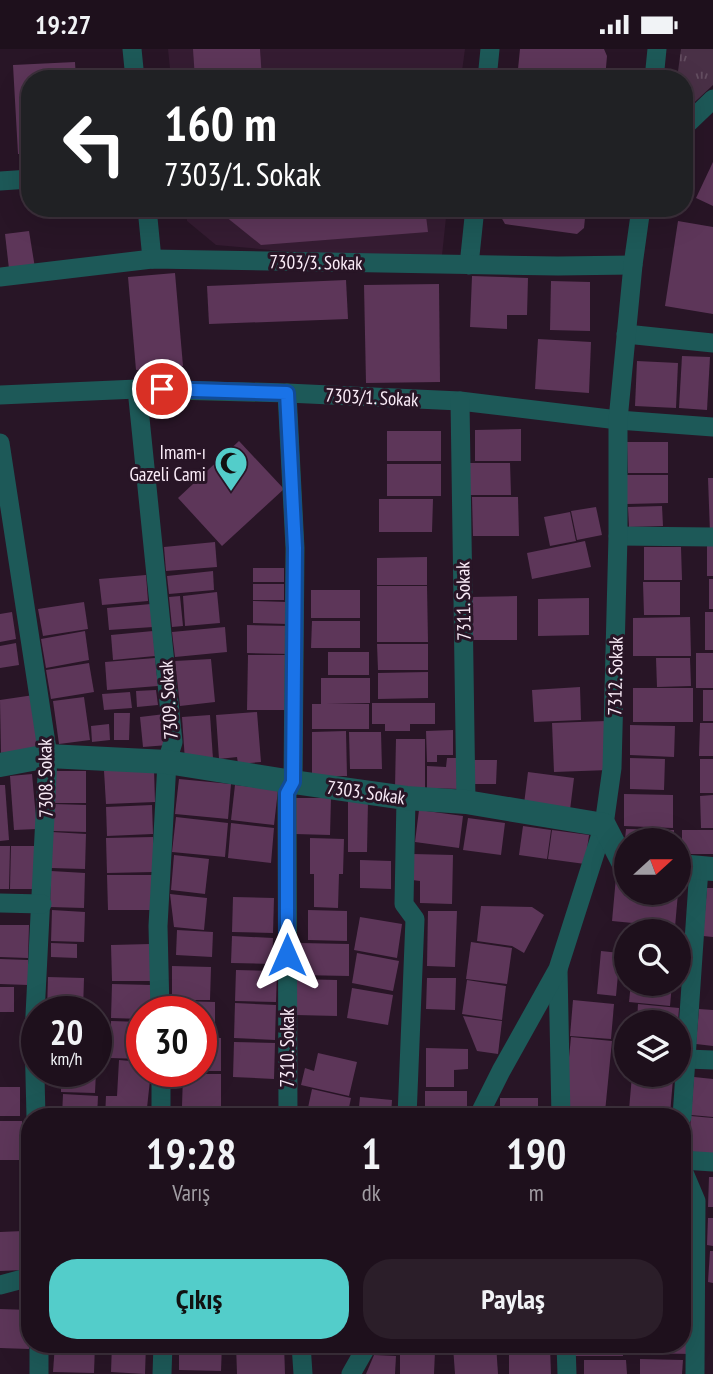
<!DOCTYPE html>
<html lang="tr">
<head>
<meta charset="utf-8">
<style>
	:root { --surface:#1e101c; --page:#2b1e29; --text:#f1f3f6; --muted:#a19da3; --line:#3c303b; --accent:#53cdca }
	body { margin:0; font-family:"PT Sans Narrow",sans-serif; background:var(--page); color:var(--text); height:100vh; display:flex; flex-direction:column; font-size:26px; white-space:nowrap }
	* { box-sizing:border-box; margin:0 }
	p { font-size:23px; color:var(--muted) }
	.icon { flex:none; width:38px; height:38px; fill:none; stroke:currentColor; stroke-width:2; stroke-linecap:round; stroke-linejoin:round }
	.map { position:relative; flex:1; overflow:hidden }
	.drawer { position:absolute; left:21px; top:1059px; width:670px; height:245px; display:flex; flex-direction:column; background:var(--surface); border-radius:28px; box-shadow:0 7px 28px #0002,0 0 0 2px var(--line) }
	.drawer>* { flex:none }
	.guide { position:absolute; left:21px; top:21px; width:672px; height:147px; border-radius:28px; box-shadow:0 7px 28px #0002,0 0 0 2px var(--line); background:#202124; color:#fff; overflow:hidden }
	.needle { width:46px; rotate:69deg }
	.buttons { position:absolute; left:614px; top:779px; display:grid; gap:14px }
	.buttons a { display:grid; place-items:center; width:77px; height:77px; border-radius:50%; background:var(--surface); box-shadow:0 7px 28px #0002,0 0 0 2px var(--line); font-size:35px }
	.speed { position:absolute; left:21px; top:947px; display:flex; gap:14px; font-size:35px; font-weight:700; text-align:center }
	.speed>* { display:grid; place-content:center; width:91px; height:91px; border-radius:50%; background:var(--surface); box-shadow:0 7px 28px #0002,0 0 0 2px var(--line); line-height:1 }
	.speed small { font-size:18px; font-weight:400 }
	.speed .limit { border:10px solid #d22; background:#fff; color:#111 }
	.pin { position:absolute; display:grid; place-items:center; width:60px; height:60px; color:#fff; margin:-30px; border:4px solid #fff; border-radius:50%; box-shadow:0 2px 7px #0007 }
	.me { position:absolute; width:77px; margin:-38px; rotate:0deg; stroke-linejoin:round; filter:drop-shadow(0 0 5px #0008) }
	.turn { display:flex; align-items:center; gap:24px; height:147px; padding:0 28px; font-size:32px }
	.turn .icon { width:91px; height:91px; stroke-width:2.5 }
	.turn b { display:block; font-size:49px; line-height:60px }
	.eta { display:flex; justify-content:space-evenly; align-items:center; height:119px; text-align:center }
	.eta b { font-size:42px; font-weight:600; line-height:49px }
	.action { display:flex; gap:14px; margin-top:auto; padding:14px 28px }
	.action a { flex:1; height:80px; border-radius:28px; background:var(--accent); color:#111; font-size:28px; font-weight:600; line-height:80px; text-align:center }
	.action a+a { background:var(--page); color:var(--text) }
	.status { display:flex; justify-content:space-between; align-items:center; height:49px; padding:0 35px; background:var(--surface); direction:ltr }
	.status svg { height:19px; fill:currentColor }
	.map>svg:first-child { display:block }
	.built { fill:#351c32 }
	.grass { fill:url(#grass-tufts) }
	.building { fill:#5d3659 }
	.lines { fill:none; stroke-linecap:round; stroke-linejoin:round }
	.minor { stroke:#1d5958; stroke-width:19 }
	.tertiary { stroke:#1d5958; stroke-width:24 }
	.route-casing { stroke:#114b97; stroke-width:18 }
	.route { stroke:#1a73e8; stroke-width:12 }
	.labels { text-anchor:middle; stroke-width:6; stroke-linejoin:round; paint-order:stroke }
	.street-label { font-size:19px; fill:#faecf8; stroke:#281526 }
	.poi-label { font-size:19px; fill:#faecf8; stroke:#281526; text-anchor:end }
</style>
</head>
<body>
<div class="status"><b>19:27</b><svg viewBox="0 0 49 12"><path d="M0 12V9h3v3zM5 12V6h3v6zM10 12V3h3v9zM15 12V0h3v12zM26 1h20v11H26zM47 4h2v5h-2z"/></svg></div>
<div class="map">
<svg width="713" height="1325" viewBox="0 0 713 1325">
	<defs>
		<pattern id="grass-tufts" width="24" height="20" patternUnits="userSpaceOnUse" patternTransform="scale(1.75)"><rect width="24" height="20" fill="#493046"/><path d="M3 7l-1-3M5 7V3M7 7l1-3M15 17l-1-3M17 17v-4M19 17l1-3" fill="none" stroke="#644e61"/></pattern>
	</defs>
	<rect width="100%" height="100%" fill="#281526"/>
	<!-- built -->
	<g class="built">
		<path d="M168 0H465L461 30H171Z"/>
		<path d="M186 159H447L441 216 216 196 187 172Z"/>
	</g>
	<!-- grass -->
	<path class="grass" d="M681 0H713V36L684 63V30H677Z"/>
	<!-- building -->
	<g class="building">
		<path d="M193 0H260L262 30H195Z"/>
		<path d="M520 0H604L607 7 605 30H524L525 24 518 20Z"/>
		<path d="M75 13 76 30H30V105H18L13 16Z"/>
		<path d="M713 113V157L696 149Z"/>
		<path d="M215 159H425L428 183 261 196Z"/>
		<path d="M502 159H586L584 179 577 185 505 175 501 168Z"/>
		<path d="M678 172 713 178V265L665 257Z"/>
		<path d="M29 182 35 219 9 220 5 185Z"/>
		<path d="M175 224 183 317 136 321 128 228Z"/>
		<path d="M472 227 528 229 527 266H507V280L470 278Z"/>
		<path d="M346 231 348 270 209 275 207 237Z"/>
		<path d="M551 232 590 233V282L550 281Z"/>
		<path d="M439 235 440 333 366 334 364 236Z"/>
		<path d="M538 290 591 293 589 344 535 340Z"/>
		<path d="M682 307 710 308 707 361 679 359Z"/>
		<path d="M637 312 678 314 676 359 635 357Z"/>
		<path d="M521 380V412H475V381Z"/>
		<rect x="387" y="382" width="54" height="30"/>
		<path d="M239 392 284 440 222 497 178 449Z"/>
		<path d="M627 393H668V424H628Z"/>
		<path d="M465 414H510L511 446H465Z"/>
		<rect x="387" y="415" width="54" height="32"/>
		<path d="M627 426H668V454L627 455Z"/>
		<path d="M708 429H713V484H710Z"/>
		<path d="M472 448H518L519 487H473Z"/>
		<path d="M379 450H433L432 483H379Z"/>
		<path d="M662 457 663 477 629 478 628 458Z"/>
		<path d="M596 458 602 486 577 491 571 462Z"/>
		<path d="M570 463 576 492 550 497 544 468Z"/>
		<path d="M585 492 591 518 532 530 527 504Z"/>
		<path d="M215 493 217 518 166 522 164 498Z"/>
		<rect x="707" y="494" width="6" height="33"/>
		<path d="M644 498H681L682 531H644Z"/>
		<path d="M427 508V536H377V509Z"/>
		<rect x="253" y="519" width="31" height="14"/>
		<path d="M213 522 214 541 169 545 167 527Z"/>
		<path d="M146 526 148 552 102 556 99 530Z"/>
		<rect x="709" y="530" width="4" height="30"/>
		<path d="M643 533H680V566H644Z"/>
		<rect x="253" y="535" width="31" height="16"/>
		<path d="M377 537H427L428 593H377Z"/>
		<rect x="311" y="541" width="49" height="28"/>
		<path d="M217 543 220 574 185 577 183 547Z"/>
		<path d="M180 547 183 577 172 578 169 548Z"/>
		<path d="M517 547V591H470L469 548Z"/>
		<path d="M589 549V586L538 587V550Z"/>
		<path d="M253 552 287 553V575L253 574Z"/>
		<path d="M84 553 88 580 43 587 38 560Z"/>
		<path d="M151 555 153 578 109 581 107 559Z"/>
		<path d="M12 563 16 590 0 593V565Z"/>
		<rect x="705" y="563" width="8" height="38"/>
		<path d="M690 568 691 607H633V569Z"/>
		<path d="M312 572H360V599H311Z"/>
		<path d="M247 576 289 577V605L247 604Z"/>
		<path d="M225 578 227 603 175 608 172 583Z"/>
		<path d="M85 582 89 611 46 619 41 590Z"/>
		<path d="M153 582 155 607 113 611 111 586Z"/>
		<path d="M16 594 19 616 0 619V597Z"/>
		<path d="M377 595H428V621H378Z"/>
		<rect x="328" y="603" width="41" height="23"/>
		<rect x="696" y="604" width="17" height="35"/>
		<path d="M248 606H286L287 661H247Z"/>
		<path d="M155 609 158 637 107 641 105 613Z"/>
		<path d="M656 609H690L691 637 657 638Z"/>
		<path d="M211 610 215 653 180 657 175 612Z"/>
		<path d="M89 614 94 643 51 650 46 621Z"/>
		<path d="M428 623V649L378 650V624Z"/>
		<path d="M321 629H370V654H327L369 655V680H312V655H321Z"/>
		<path d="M580 638 581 671 534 673 532 641Z"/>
		<rect x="633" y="639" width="60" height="34"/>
		<path d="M156 641 158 656 137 658 136 642Z"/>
		<rect x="703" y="641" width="10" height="31"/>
		<path d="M130 643 132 659 104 661 102 645Z"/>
		<path d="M34 646 42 698 1 704 0 651Z"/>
		<path d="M84 648 90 691 59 695 53 652Z"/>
		<path d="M372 654H435V675H410V682H385V675H372Z"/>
		<path d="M257 663 261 713 238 715 237 708 219 710 216 666Z"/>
		<path d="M114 664H130L129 691H114Z"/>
		<path d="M165 665 168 696 143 698 140 668Z"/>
		<path d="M210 666 213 710 185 712 182 668Z"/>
		<path d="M606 672 609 721 554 723 552 674Z"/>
		<path d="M700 674H713V707H699Z"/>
		<path d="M109 675 110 691 92 693 91 677Z"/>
		<path d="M630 676 675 677 674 708 630 706Z"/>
		<path d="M453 681V706H437V713H427L426 682Z"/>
		<path d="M346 682 347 727H312V683Z"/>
		<path d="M349 683H381L382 720H350Z"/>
		<path d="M396 690H425V739H395Z"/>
		<path d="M447 709H462L461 740 427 739V717L446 718Z"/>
		<path d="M630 709 665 710 664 741 630 740Z"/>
		<rect x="700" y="710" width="13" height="34"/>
		<path d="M473 711H497L496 735H473Z"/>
		<path d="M154 720 155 753 106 755 104 722Z"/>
		<rect x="52" y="722" width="34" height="32"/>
		<path d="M528 723 574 729 570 761 524 755Z"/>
		<path d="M32 725 37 780 14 781 10 727Z"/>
		<path d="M179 730 231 735 228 770 175 765Z"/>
		<path d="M0 736H5L9 791 0 792Z"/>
		<path d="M235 736 278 741 274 776 231 771Z"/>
		<path d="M624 745 673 746V779L624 777Z"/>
		<path d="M713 746V779H701L700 747Z"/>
		<path d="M296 749H331L330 786 295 785Z"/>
		<path d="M348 751H368L367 803H348Z"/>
		<path d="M53 755 86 756V783L53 782Z"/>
		<path d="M152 756 153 785 107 787 106 758Z"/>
		<path d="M419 761 463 767 459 799 415 793Z"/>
		<path d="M176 768 228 774 225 808 172 803Z"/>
		<path d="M468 769 505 774 501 806 463 801Z"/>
		<path d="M231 774 274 779 271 814 228 809Z"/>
		<path d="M523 777 551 781 547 810 519 806Z"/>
		<path d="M626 780 674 781V791H625Z"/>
		<path d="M552 781 589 786 585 815 548 810Z"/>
		<rect x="682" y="781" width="31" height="24"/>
		<path d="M52 783 86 785 85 820 51 819Z"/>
		<path d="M153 788 154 823 107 824 106 789Z"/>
		<path d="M310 789 344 790 343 825H339L338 859 314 858V825H310Z"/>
		<path d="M0 797H10L9 840H0Z"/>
		<path d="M11 797H35L34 840H10Z"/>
		<path d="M413 805 453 806 452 855 420 854V832L412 831Z"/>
		<path d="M174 806 209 810 205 845 171 841Z"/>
		<path d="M360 811 391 812V840L360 839Z"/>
		<path d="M51 822 85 824 84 859 50 858Z"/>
		<path d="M107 826H154V861H108Z"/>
		<path d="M616 828 626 829V844H678L675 878 612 872Z"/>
		<path d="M707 839H713V888L703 887Z"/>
		<path d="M170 845 207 849 204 881 174 878Z"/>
		<path d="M233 848 274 849 273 884 232 883Z"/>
		<path d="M481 857 532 858 544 866 524 904 512 897 477 892Z"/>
		<path d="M52 861 85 863 84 893 51 892Z"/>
		<path d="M308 861 347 862V892L308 891Z"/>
		<path d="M428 862H457L455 918 427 917Z"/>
		<path d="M360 868 402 875 397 909 354 901Z"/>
		<path d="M0 876H29L28 909 0 908Z"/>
		<path d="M177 881 213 883 212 908 176 906Z"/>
		<path d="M232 887 273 889 272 915 231 914Z"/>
		<path d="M471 893 512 899 507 935 466 930Z"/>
		<path d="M51 894 77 895V909L51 908Z"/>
		<path d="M300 894 349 895V927L299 926Z"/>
		<path d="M150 895 151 932H112L111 896Z"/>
		<path d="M601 902 620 904 616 947 597 945Z"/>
		<path d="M357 904 399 912 393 942 352 934Z"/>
		<path d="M0 910 28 911V936L0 935Z"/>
		<path d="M172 917 211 918 210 951H172Z"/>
		<path d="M236 921 277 922 276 953 235 952Z"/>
		<path d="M48 928 84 929 83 962H47Z"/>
		<path d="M427 929H456L455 961 426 960Z"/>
		<path d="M296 930 337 931V967L296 966Z"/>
		<path d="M467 931 506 937 502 971 462 965Z"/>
		<path d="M631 934H672L670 957 629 953Z"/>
		<path d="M112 935 152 936V962H142V970L111 969Z"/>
		<rect x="0" y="938" width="14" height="25"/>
		<path d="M352 939 393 946 388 976 347 969Z"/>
		<path d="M573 951 614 955 611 990 570 987Z"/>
		<path d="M177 952 215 953V986H201V962H177Z"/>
		<path d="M235 954 276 956 275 991 234 989Z"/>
		<path d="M638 955 679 959 678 973H637Z"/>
		<path d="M699 960 713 961V997L696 995Z"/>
		<path d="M463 967 502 972 498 1005 477 1002Z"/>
		<path d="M111 972 142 973V1010L110 1009Z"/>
		<path d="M201 988 221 989V1022H201Z"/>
		<path d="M571 988 612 992 605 1063 564 1060Z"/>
		<path d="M234 993 275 994 274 1030 233 1028Z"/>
		<path d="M426 999 468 1000V1020L454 1021V1038H426Z"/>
		<path d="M318 1004 357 1013 349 1047 301 1036 305 1019 314 1022Z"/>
		<path d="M119 1011 142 1013V1022H151L146 1068H105L106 1047H117Z"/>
		<path d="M61 1022H96L95 1044 61 1043Z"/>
		<path d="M183 1025H221V1059L182 1058Z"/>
		<path d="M632 1026 673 1030 670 1065 629 1061Z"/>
		<path d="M694 1028 713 1030V1068L691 1066Z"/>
		<rect x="0" y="1038" width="20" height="29"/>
		<path d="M312 1040 351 1049 347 1068H306Z"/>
		<rect x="425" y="1042" width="42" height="26"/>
		<path d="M63 1045 98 1047 97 1068H62Z"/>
		<path d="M360 1048 392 1051 391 1068H358Z"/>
		<rect x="500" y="1049" width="38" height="19"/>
		<path d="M183 1062 221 1063V1068H183Z"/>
		<path d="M691 1067 713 1069V1107L688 1105Z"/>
		<rect x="0" y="1072" width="22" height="39"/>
		<path d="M709 1128H713V1158H708Z"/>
		<path d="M682 1169H687L686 1203H682Z"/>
		<path d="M708 1169H713V1197L707 1196Z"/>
		<path d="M23 1182 24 1221 0 1222V1183Z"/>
		<path d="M710 1202H713V1234L708 1233Z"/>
		<path d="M0 1260 30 1261 29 1300 0 1299Z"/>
		<path d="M682 1274H691L690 1305 642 1304V1295H682Z"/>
		<path d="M55 1295H95L94 1324 53 1323Z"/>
		<path d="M112 1295H146L145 1325 111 1323Z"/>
		<path d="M179 1295H222L221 1322 179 1321Z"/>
		<path d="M236 1295H284L285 1325H237Z"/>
		<path d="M496 1295 498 1325H455L453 1297Z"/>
		<path d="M575 1295H622L623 1307H575Z"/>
		<path d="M550 1298 551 1325H509V1299Z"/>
		<path d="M400 1301 435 1302 434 1325H400Z"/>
		<path d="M374 1306 396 1307 395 1325H366Z"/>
		<path d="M640 1310 683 1311 682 1325H640Z"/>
		<path d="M584 1311H626L627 1325H584Z"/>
	</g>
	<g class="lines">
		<!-- minor -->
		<g class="minor">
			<path d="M132 0 135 30"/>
			<path d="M487 30 490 0"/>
			<path d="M654 30 657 0"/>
			<path d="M684 78 713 50"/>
			<path d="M0 132 30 130"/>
			<path d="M147 159 152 210"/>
			<path d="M469 216 475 159"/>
			<path d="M0 228 152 210 558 217 633 216"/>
			<path d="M626 285 713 294"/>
			<path d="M137 340 173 693 167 713 158 877 160 962"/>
			<path d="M287 344 295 499 293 733 287 744 288 1068"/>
			<path d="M0 346 137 340 287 344 460 352 618 371 713 378"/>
			<path d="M460 352 466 753"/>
			<path d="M0 394 48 707 34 986 36 1068"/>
			<path d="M618 487 713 488"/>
			<path d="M406 749 404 855 415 870 407 1068"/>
			<path d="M0 854 42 855"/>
			<path d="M558 921 561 1068"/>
			<path d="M687 1010 713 1011"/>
			<path d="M161 1022V1068"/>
			<path d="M478 1068 501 1022 558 920 604 776 612 719 618 487V371L633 216 641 159"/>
			<path d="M682 1068 699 819"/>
			<path d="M682 1111 713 1113"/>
			<path d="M682 1119 696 1152 695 1325"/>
			<path d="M0 1236 30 1228"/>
			<path d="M39 1295V1325"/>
			<path d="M301 1295 303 1325"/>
			<path d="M566 1295 567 1325"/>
			<path d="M162 1325 163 1295"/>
			<path d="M351 1325 368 1295"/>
		</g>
		<!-- tertiary -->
		<g class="tertiary">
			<path d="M0 716 48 707 167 713 293 733 406 749 466 753 604 776 623 813H626"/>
			<path d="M679 817 713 820"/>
		</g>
	</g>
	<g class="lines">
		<defs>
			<path id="route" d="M162 340 287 344 295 499 293 733 287 744V906"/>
		</defs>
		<!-- route casing -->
		<use href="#route" class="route-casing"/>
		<!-- route -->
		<use href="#route" class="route"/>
	</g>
	<!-- icons -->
	<defs>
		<symbol id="mosque-pin" viewBox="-11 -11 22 30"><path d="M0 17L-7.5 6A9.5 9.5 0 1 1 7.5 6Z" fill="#53cdca" stroke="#281526"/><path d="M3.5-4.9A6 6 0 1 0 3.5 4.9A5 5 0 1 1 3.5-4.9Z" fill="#111"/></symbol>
	</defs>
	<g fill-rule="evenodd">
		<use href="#mosque-pin" x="212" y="395" width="38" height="52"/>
	</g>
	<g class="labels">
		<!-- street labels -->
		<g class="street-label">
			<text transform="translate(316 213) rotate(1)" y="7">7303/3. Sokak</text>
			<text transform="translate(372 348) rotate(3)" y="7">7303/1. Sokak</text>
			<text transform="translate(463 552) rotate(-91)" y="7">7311. Sokak</text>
			<text transform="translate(615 627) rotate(-89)" y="7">7312. Sokak</text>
			<text transform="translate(168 651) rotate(-94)" y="7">7309. Sokak</text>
			<text transform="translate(45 729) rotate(-91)" y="7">7308. Sokak</text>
			<text transform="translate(366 743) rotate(8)" y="7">7303. Sokak</text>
			<text transform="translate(287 999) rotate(-90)" y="7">7310. Sokak</text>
		</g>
		<!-- poi labels -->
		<g class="poi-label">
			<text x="206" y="410">Imam-ı<tspan x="206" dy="22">Gazeli Cami</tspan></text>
		</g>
	</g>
</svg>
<div class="buttons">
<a><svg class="needle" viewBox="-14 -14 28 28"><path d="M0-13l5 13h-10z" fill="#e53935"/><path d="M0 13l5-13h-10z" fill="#a19da3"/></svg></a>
<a><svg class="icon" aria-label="search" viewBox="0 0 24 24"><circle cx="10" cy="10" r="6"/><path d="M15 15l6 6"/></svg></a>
<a><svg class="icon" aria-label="layers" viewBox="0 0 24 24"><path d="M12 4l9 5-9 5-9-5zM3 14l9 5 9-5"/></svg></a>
</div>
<div class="speed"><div>20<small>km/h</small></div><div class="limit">30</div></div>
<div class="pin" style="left:162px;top:340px;background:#d93025"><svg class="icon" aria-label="arrive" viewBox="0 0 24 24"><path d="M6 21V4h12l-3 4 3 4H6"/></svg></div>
<svg class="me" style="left:287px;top:906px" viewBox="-20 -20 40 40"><path d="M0-17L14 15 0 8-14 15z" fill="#1a73e8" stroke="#fff" stroke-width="4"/></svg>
<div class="guide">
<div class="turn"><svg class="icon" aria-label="left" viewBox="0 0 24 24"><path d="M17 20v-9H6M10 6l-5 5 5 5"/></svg><div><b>160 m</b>7303/1. Sokak</div></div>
</div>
<section class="drawer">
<div class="eta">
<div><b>19:28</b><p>Varış</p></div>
<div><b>1</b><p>dk</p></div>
<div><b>190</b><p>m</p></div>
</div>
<div class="action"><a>Çıkış</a><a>Paylaş</a></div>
</section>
</div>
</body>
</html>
